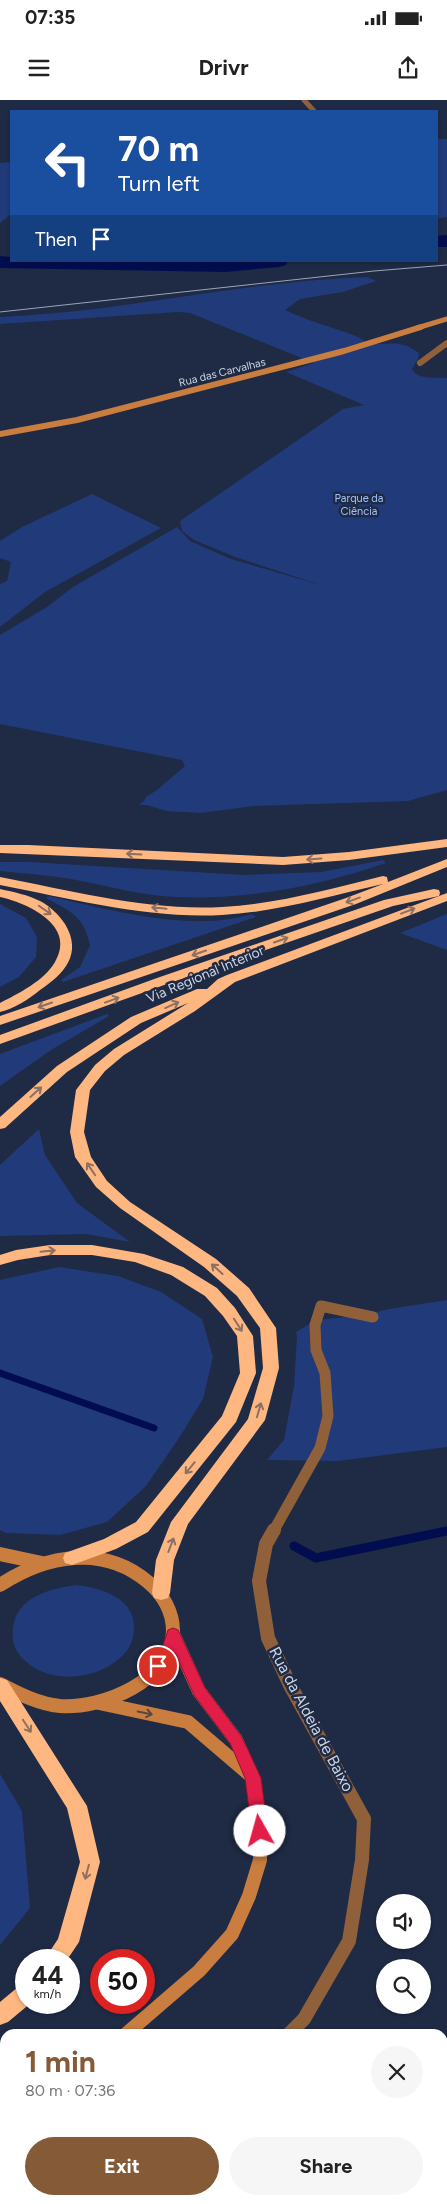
<!DOCTYPE html>
<html lang="en">
<head>
<meta charset="utf-8">
<style>
	:root { --surface:#fff; --page:#f6f6f6; --text:#222; --muted:#767676; --accent:#845a37 }
	body { margin:0; font-family:Figtree,sans-serif; background:var(--page); color:var(--text); height:100vh; display:flex; flex-direction:column; font-size:19px; white-space:nowrap }
	* { box-sizing:border-box; margin:0 }
	p { font-size:16px; color:var(--muted) }
	.icon { flex:none; width:28px; height:28px; fill:none; stroke:currentColor; stroke-width:2; stroke-linecap:round; stroke-linejoin:round }
	.map { position:relative; flex:1; overflow:hidden }
	.drawer { position:absolute; left:0px; top:1929px; width:448px; height:176px; display:flex; flex-direction:column; background:var(--surface); border-radius:15px 15px 0 0; box-shadow:0 1px 4px #0004 }
	.drawer>* { flex:none }
	.banner { position:absolute; left:10px; top:10px; width:428px; height:152px; border-radius:0px; box-shadow:0 1px 4px #0004; background:#1a4fa0; color:#fff; overflow:hidden }
	.buttons { position:absolute; left:376px; top:1794px; display:grid; gap:10px }
	.buttons a { display:grid; place-items:center; width:55px; height:55px; border-radius:50%; background:var(--surface); box-shadow:0 1px 4px #0004; font-size:25px }
	.speed { position:absolute; left:15px; top:1849px; display:flex; gap:10px; font-size:25px; font-weight:700; text-align:center }
	.speed>* { display:grid; place-content:center; width:65px; height:65px; border-radius:50%; background:var(--surface); box-shadow:0 1px 4px #0004; line-height:1 }
	.speed small { font-size:12px; font-weight:400 }
	.speed .limit { border:8px solid #d22; background:#fff; color:#111 }
	.pin { position:absolute; display:grid; place-items:center; width:42px; height:42px; color:#fff; margin:-21px; border:2px solid #fff; border-radius:50%; box-shadow:0 1px 5px #0007 }
	.me { position:absolute; width:55px; margin:-28px; rotate:353deg; stroke-linejoin:round; filter:drop-shadow(0 0 4px #0008) }
	.turn { display:flex; align-items:center; gap:18px; height:105px; padding:0 25px; font-size:22px }
	.turn .icon { width:65px; height:65px; stroke-width:2.5 }
	.turn b { display:block; font-size:35px; line-height:42px }
	.then { display:flex; align-items:center; height:48px; padding:0 25px; background:#0003; gap:10px; font-size:19px }
	.round { display:grid; place-items:center; flex:none; width:52px; height:52px; border-radius:26px; background:var(--page) }
	.headline { display:flex; align-items:center; justify-content:space-between; height:85px; padding:0 25px }
	h1 { font-size:30px; font-weight:700; line-height:38px; color:var(--accent) }
	.primary-button { display:flex; gap:10px; margin-top:auto; padding:10px 25px }
	.primary-button a { flex:1; height:58px; border-radius:30px; background:var(--accent); color:#fff; font-size:20px; font-weight:700; line-height:58px; text-align:center }
	.primary-button a+a { background:var(--page); color:var(--text) }
	.status { display:flex; justify-content:space-between; align-items:center; height:35px; padding:0 25px; background:var(--surface); direction:ltr }
	.status svg { height:14px; fill:currentColor }
	header { display:flex; justify-content:space-between; align-items:center; height:65px; padding:0 25px; background:var(--surface); font-size:22px; font-weight:700 }
	.map>svg:first-child { display:block }
	.green { fill:#213a79 }
	.lines { fill:none; stroke-linecap:round; stroke-linejoin:round }
	.stream-far1 { stroke:#020d50; stroke-width:7 }
	.stream { stroke:#020d50; stroke-width:9 }
	.river { fill:#020d50; fill-rule:evenodd }
	.street-far3 { stroke:#90603b; stroke-width:5 }
	.street-far2 { stroke:#90603b; stroke-width:6 }
	.street-far1 { stroke:#90603b; stroke-width:11 }
	.street { stroke:#90603b; stroke-width:14 }
	.secondary-far2 { stroke:#c97d3e; stroke-width:5 }
	.secondary-far1 { stroke:#c97d3e; stroke-width:6 }
	.secondary { stroke:#c97d3e; stroke-width:14 }
	.highway { fill:#feb780; fill-rule:evenodd }
	.tram { stroke:#9ba4b7; stroke-width:1 }
	.oneway { stroke:#8e7062 }
	.oneway2 { stroke:#5a4742 }
	.route { fill:#e11d48; stroke:#92132f }
	.labels { text-anchor:middle; stroke-width:5; stroke-linejoin:round; paint-order:stroke }
	.far-street-label { font-size:11px; fill:#ccd4e4; stroke:#1f2a44 }
	.far-park-label { font-size:11px; fill:#a5c1fd; stroke:#1f2a44 }
	.street-label { font-size:14px; fill:#ccd4e4; stroke:#1f2a44 }
	.near-street-label { font-size:16px; fill:#ccd4e4; stroke:#1f2a44 }
</style>
</head>
<body>
<div class="status"><b>07:35</b><svg viewBox="0 0 49 12"><path d="M0 12V9h3v3zM5 12V6h3v6zM10 12V3h3v9zM15 12V0h3v12zM26 1h20v11H26zM47 4h2v5h-2z"/></svg></div>
<header><svg class="icon" aria-label="menu" viewBox="0 0 24 24"><path d="M4 6h16M4 12h16M4 18h16"/></svg>Drivr<svg class="icon" aria-label="share" viewBox="0 0 24 24"><path d="M12 15V3M7 8l5-5 5 5M5 13v7h14v-7"/></svg></header>
<div class="map">
<svg width="447" height="2104" viewBox="0 0 447 2104">
	<rect width="100%" height="100%" fill="#1f2a44"/>
	<!-- green -->
	<g class="green">
		<path d="M436 39H447V117L436 119Z"/>
		<path d="M11 62V114L0 123V63Z"/>
		<path d="M367 177 376 181 343 192 300 199 285 210C308 221 332 227 356 236 360 237 365 242 370 243 391 247 396 237 419 253L418 259 412 269C417 280 436 277 447 278V690L408 701 254 706 200 713 166 711 147 705H139L145 700 146 697 157 690 185 666 182 660 0 624V535L47 507 73 487 177 427 190 441 231 459 324 486 235 457 194 440 182 431 180 421 343 309 364 305 286 272 314 263 190 213 178 212 0 224V217C123 212 244 181 367 177Z"/>
		<path d="M92 394 161 428 45 492 0 527V484L7 481 11 462 0 458V441L22 427Z"/>
		<path d="M383 760 386 763C319 786 248 800 177 797 142 796 109 786 76 780 51 775 25 774 0 771V762H30L244 775 321 772Z"/>
		<path d="M49 796C100 808 170 826 222 820 232 819 242 816 252 814L256 817 63 882 61 880 80 867 90 845C83 815 71 812 46 798Z"/>
		<path d="M0 804 26 818 37 837 36 857 19 877 0 887Z"/>
		<path d="M447 814V850L400 833Z"/>
		<path d="M107 914 109 916 51 950 0 986V954Z"/>
		<path d="M39 1029 45 1055 77 1103 130 1142 86 1134 0 1136V1065Z"/>
		<path d="M59 1167 118 1176 161 1192 202 1219 213 1257 203 1299 179 1338 146 1386 107 1422 60 1435 6 1433 0 1430V1180Z"/>
		<path d="M447 1200V1347L338 1361 267 1360 284 1340 294 1286 297 1236 296 1232 316 1220 356 1216 395 1208Z"/>
		<path d="M77 1485C101 1488 135 1498 134 1528 134 1537 131 1546 125 1553 99 1582 43 1587 18 1553 13 1545 12 1537 13 1528 16 1497 51 1488 77 1485Z"/>
		<path d="M0 1674 22 1711 30 1808 0 1845Z"/>
	</g>
	<g class="lines">
		<!-- stream-far1 -->
		<g class="stream-far1">
			<path d="M0 1273 154 1328"/>
			<path d="M444 1432 447 1431"/>
		</g>
		<!-- stream -->
		<g class="stream">
			<path d="M294 1446 316 1458 447 1431"/>
			<path d="M442 2041H447"/>
		</g>
		<!-- river -->
		<g class="river">
			<path d="M447 135V147H436V136Z"/>
			<path d="M0 156 11 157V161H288L286 165 279 167 225 172 0 168Z"/>
		</g>
		<!-- street-far3 -->
		<path class="street-far3" d="M304 0 314 11"/>
		<!-- street-far2 -->
		<path class="street-far2" d="M420 263 447 243"/>
		<!-- street-far1 -->
		<path class="street-far1" d="M273 1432 320 1348 328 1316 325 1273 316 1250 315 1225 321 1206 373 1217"/>
		<!-- street -->
		<g class="street">
			<path d="M274 1430 266 1444 259 1481 268 1538 290 1585 364 1719 362 1760 349 1841 304 1919 289 1934"/>
			<path d="M189 2100 192 2104"/>
		</g>
		<!-- secondary-far2 -->
		<path class="secondary-far2" d="M417 228 447 219"/>
		<!-- secondary-far1 -->
		<path class="secondary-far1" d="M0 334 77 320 344 251 421 227"/>
		<!-- secondary -->
		<g class="secondary">
			<path d="M0 1454 42 1463"/>
			<path d="M0 1485C46 1455 103 1444 148 1482 163 1494 173 1512 173 1531 172 1581 102 1609 60 1606 39 1604 19 1594 0 1584"/>
			<path d="M99 1603 188 1622 250 1675"/>
			<path d="M126 1934 199 1871 232 1834 249 1796 260 1760V1731L253 1678 236 1640 199 1591 173 1534"/>
			<path d="M0 2042 5 2037"/>
		</g>
		<!-- highway -->
		<g class="highway">
			<path d="M447 739V747L349 760 283 765 0 753V745H28L283 757 349 752Z"/>
			<path d="M447 759V767L356 804 0 925V916L346 798 383 784C330 796 277 812 222 815 148 819 73 799 0 785V777C73 791 148 811 222 807 277 804 330 789 383 776L387 777 388 782Z"/>
			<path d="M0 789C14 792 28 795 40 801 51 807 59 815 65 824 83 854 64 874 40 890 29 899 14 909 0 912V903C19 893 44 881 55 862 77 825 27 803 0 797Z"/>
			<path d="M434 789 439 790 440 793 439 796 393 806 167 884 0 944V935L157 878 384 800Z"/>
			<path d="M447 793V801L235 882 195 911 124 955 105 971 90 990 84 1032 91 1057 107 1081 130 1102 216 1159 249 1188 276 1228 279 1268 265 1320 188 1424 174 1460 170 1493 168 1498 161 1500 154 1498 152 1493 156 1460 171 1422 248 1319 263 1268 260 1228 237 1196 204 1167 120 1108 96 1087 75 1057 70 1032 76 990 95 965 114 949 188 903 141 923 67 972 5 1028 0 1029V1017L57 966 131 917 197 889H207L218 879 227 875Z"/>
			<path d="M50 1145H92L144 1154 183 1167 217 1188 235 1208 253 1236 256 1273 236 1322 148 1432 116 1449 72 1465 65 1463 63 1458 65 1453 104 1439 136 1422 222 1316 240 1273 237 1236 223 1216 205 1196 171 1175 135 1162 92 1155H50L18 1160 0 1165V1155L16 1150Z"/>
			<path d="M0 1578 7 1580 87 1706 100 1762 79 1842 67 1860H44L58 1839 80 1762 67 1708 0 1601Z"/>
			<path d="M26 1885V1902H32L8 1922 0 1925V1902L18 1887Z"/>
		</g>
		<!-- tram -->
		<path class="tram" d="M0 212 374 171 447 165"/>
	</g>
	<!-- one-way arrows -->
	<defs><path id="oneway-shaft" d="M-6 0H5M1.5-3L5.5 0L1.5 3" fill="none" stroke-width="1.6" stroke-linecap="round" stroke-linejoin="round" transform="scale(1.25)"/></defs>
	<g class="oneway">
		<use href="#oneway-shaft" transform="translate(134 754) rotate(-177)"/>
		<use href="#oneway-shaft" transform="translate(314 759) rotate(176)"/>
		<use href="#oneway-shaft" transform="translate(353 800) rotate(160)"/>
		<use href="#oneway-shaft" transform="translate(159 808) rotate(-174)"/>
		<use href="#oneway-shaft" transform="translate(45 810) rotate(35)"/>
		<use href="#oneway-shaft" transform="translate(408 811) rotate(-21)"/>
		<use href="#oneway-shaft" transform="translate(281 840) rotate(-19)"/>
		<use href="#oneway-shaft" transform="translate(199 853) rotate(161)"/>
		<use href="#oneway-shaft" transform="translate(112 900) rotate(-20)"/>
		<use href="#oneway-shaft" transform="translate(45 905) rotate(161)"/>
		<use href="#oneway-shaft" transform="translate(172 905) rotate(-24)"/>
		<use href="#oneway-shaft" transform="translate(36 992) rotate(-42)"/>
		<use href="#oneway-shaft" transform="translate(91 1069) rotate(-124)"/>
		<use href="#oneway-shaft" transform="translate(48 1151) rotate(-6)"/>
		<use href="#oneway-shaft" transform="translate(217 1169) rotate(-138)"/>
		<use href="#oneway-shaft" transform="translate(238 1225) rotate(57)"/>
		<use href="#oneway-shaft" transform="translate(259 1310) rotate(-74)"/>
		<use href="#oneway-shaft" transform="translate(190 1368) rotate(129)"/>
		<use href="#oneway-shaft" transform="translate(171 1445) rotate(-69)"/>
		<use href="#oneway-shaft" transform="translate(27 1626) rotate(57)"/>
		<use href="#oneway-shaft" transform="translate(87 1772) rotate(105)"/>
	</g>
	<use class="oneway2" href="#oneway-shaft" transform="translate(145 1613) rotate(12)"/>
	<!-- route -->
	<path class="route" d="M173 1528 178 1530 180 1534 205 1588 241 1636 249 1652 261 1678 268 1731 265 1735 260 1737 254 1735 252 1731 245 1678 234 1652 230 1643 194 1595 175 1553 164 1570 158 1572 153 1570 151 1566 160 1554 168 1530Z"/>
	<g class="labels">
		<!-- far-street labels -->
		<g class="far-street-label">
			<text transform="translate(222 272) rotate(-14)" y="4">Rua das Carvalhas</text>
		</g>
		<!-- far-park labels -->
		<g class="far-park-label">
			<text x="359" y="402">Parque da<tspan x="359" dy="13">Ciência</tspan></text>
		</g>
		<!-- street labels -->
		<g class="street-label">
			<text transform="translate(205 874) rotate(-23)" y="5">Via Regional Interior</text>
		</g>
		<!-- near-street labels -->
		<g class="near-street-label">
			<text transform="translate(312 1619) rotate(62)" y="6">Rua da Aldeia de Baixo</text>
		</g>
	</g>
</svg>
<div class="buttons">
<a><svg class="icon" aria-label="sound" viewBox="0 0 24 24"><path d="M4 9h4l5-4v14l-5-4H4zM17 9q2 3 0 6"/></svg></a>
<a><svg class="icon" aria-label="search" viewBox="0 0 24 24"><circle cx="10" cy="10" r="6"/><path d="M15 15l6 6"/></svg></a>
</div>
<div class="speed"><div>44<small>km/h</small></div><div class="limit">50</div></div>
<div class="pin" style="left:158px;top:1566px;background:#d93025"><svg class="icon" aria-label="arrive" viewBox="0 0 24 24"><path d="M6 21V4h12l-3 4 3 4H6"/></svg></div>
<svg class="me" style="left:260px;top:1731px" viewBox="-20 -20 40 40"><circle r="19" fill="#fff"/><path d="M0-13L10 11 0 6-10 11z" fill="#e11d48"/></svg>
<div class="banner">
<div class="turn"><svg class="icon" aria-label="left" viewBox="0 0 24 24"><path d="M17 20v-9H6M10 6l-5 5 5 5"/></svg><div><b>70 m</b>Turn left</div></div>
<div class="then">Then<svg class="icon" aria-label="arrive" viewBox="0 0 24 24"><path d="M6 21V4h12l-3 4 3 4H6"/></svg></div>
</div>
<section class="drawer">
<div class="headline"><div><h1>1 min</h1><p>80 m · 07:36</p></div><a class="round"><svg class="icon" aria-label="close" viewBox="0 0 24 24"><path d="M6 6l12 12M18 6L6 18"/></svg></a></div>
<div class="primary-button"><a>Exit</a><a>Share</a></div>
</section>
</div>
</body>
</html>
